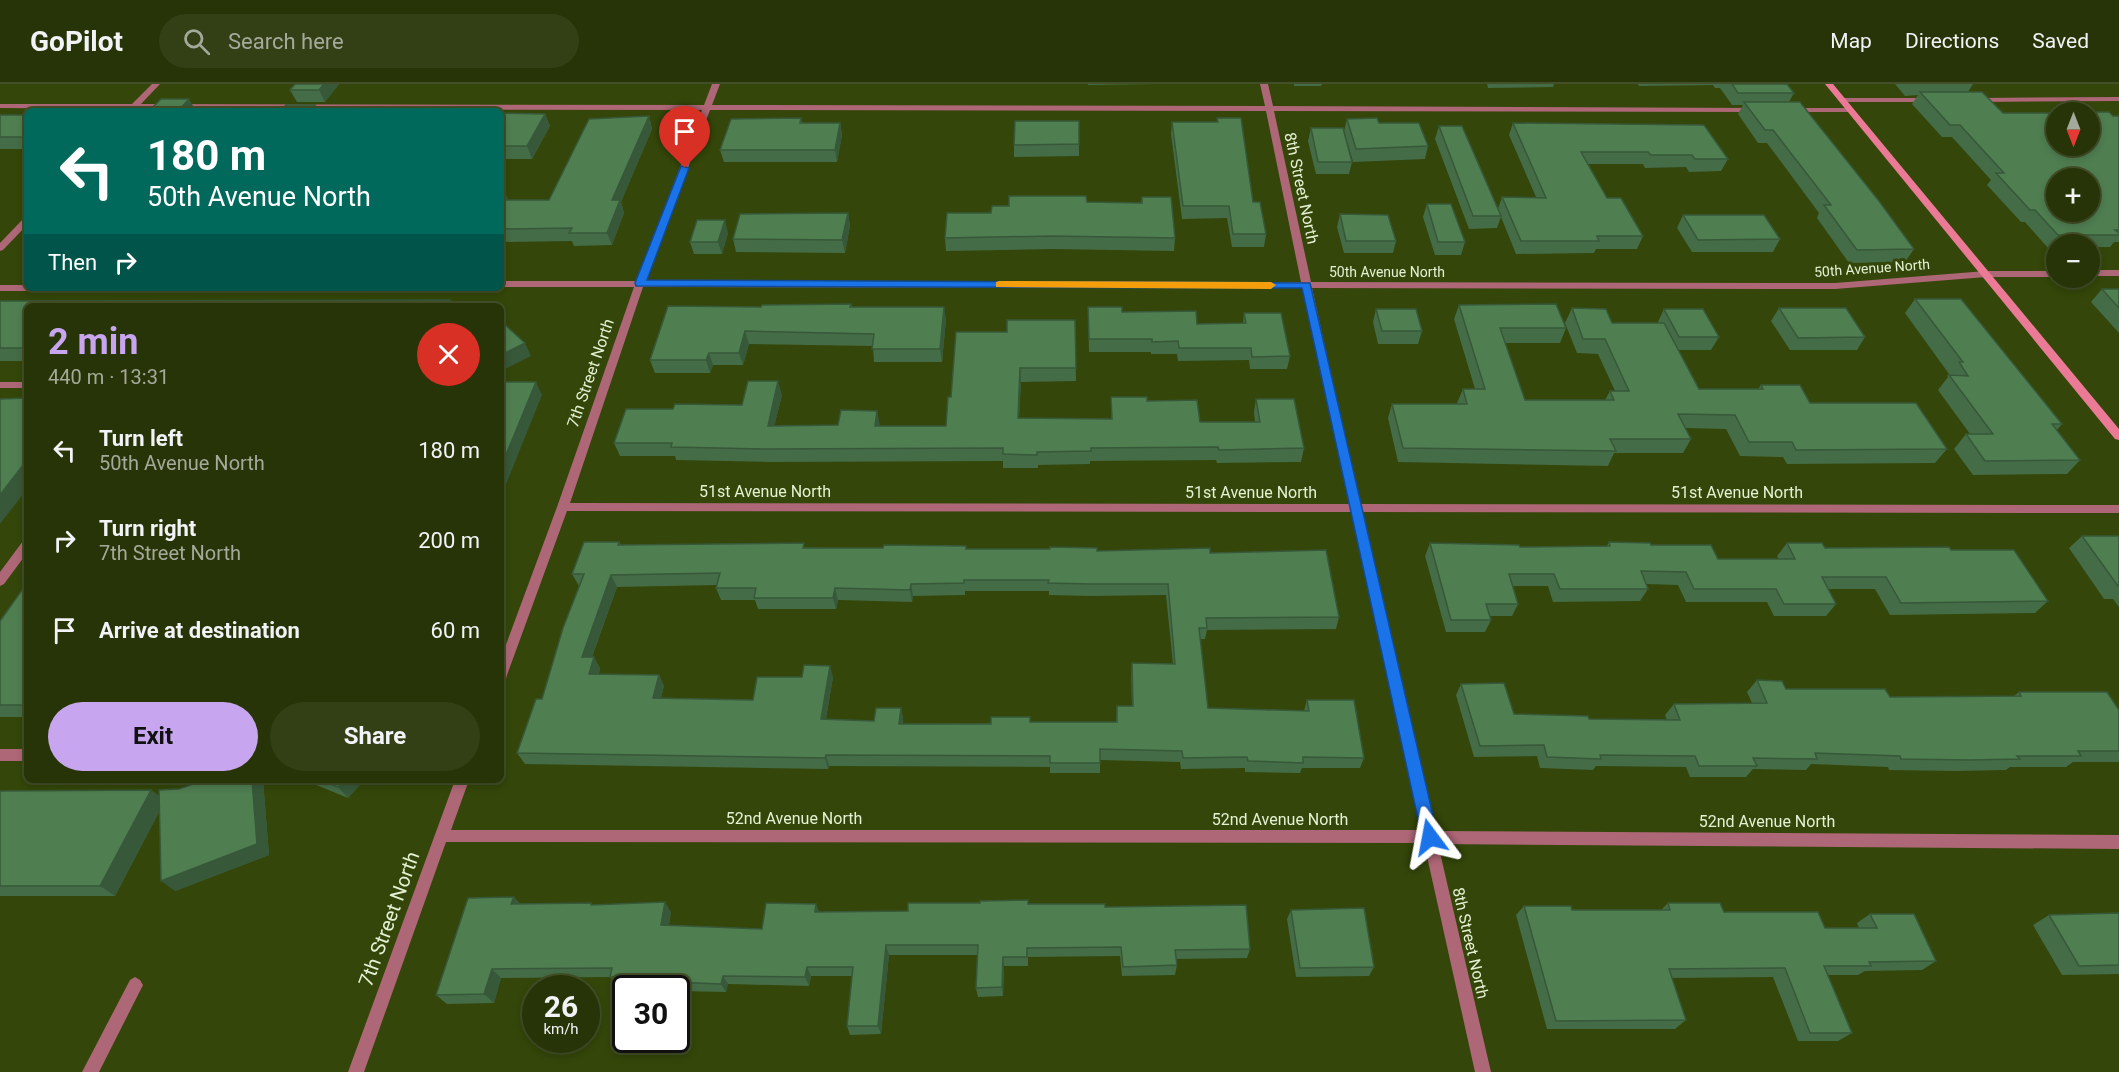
<!DOCTYPE html>
<html lang="en">
<head>
<meta charset="utf-8">
<style>
	:root { --surface:#273407; --page:#333f15; --text:#f1f3f6; --muted:#a4aa9b; --line:#434f28; --accent:#c8a6ef }
	body { margin:0; font-family:Roboto,sans-serif; background:var(--page); color:var(--text); height:100vh; display:flex; flex-direction:column; font-size:22px; white-space:nowrap }
	* { box-sizing:border-box; margin:0 }
	p { font-size:20px; color:var(--muted) }
	.icon { flex:none; width:33px; height:33px; fill:none; stroke:currentColor; stroke-width:2; stroke-linecap:round; stroke-linejoin:round }
	.map { position:relative; flex:1; overflow:hidden }
	.details { position:absolute; left:24px; top:219px; width:480px; height:480px; display:flex; flex-direction:column; background:var(--surface); border-radius:9px; box-shadow:0 3px 9px #0003,0 0 0 2px var(--line) }
	.details>* { flex:none }
	.top-card { position:absolute; left:24px; top:24px; width:480px; height:183px; border-radius:9px; box-shadow:0 3px 9px #0003,0 0 0 2px var(--line); background:#00695c; color:#fff; overflow:hidden }
	.needle { width:39px; rotate:180deg }
	.tools { position:absolute; left:2046px; top:18px; display:grid; gap:12px }
	.tools a { display:grid; place-items:center; width:54px; height:54px; border-radius:50%; background:var(--surface); box-shadow:0 3px 9px #0003,0 0 0 2px var(--line); font-size:30px }
	.speed { position:absolute; left:522px; top:891px; display:flex; gap:12px; font-size:30px; font-weight:700; text-align:center }
	.speed>* { display:grid; place-content:center; width:78px; height:78px; border-radius:50%; background:var(--surface); box-shadow:0 3px 9px #0003,0 0 0 2px var(--line); line-height:1 }
	.speed small { font-size:15px; font-weight:400 }
	.speed .limit { border:3px solid #111; border-radius:9px; background:#fff; color:#111 }
	.pin { position:absolute; display:grid; place-items:center; width:51px; height:51px; color:#fff; margin:-62px -26px; border-radius:50% 50% 50% 0; rotate:-45deg; box-shadow:0 0 6px #0007 }
	.pin .icon { rotate:45deg }
	.me { position:absolute; width:66px; margin:-33px; rotate:347deg; stroke-linejoin:round; filter:drop-shadow(0 0 4px #0008) }
	.turn { display:flex; align-items:center; gap:21px; height:126px; padding:0 24px; font-size:27px }
	.turn .icon { width:78px; height:78px; stroke-width:2.5 }
	.turn b { display:block; font-size:42px; line-height:51px }
	.then { display:flex; align-items:center; height:57px; padding:0 24px; background:#0003; gap:12px; font-size:22px }
	.round { display:grid; place-items:center; flex:none; width:63px; height:63px; border-radius:32px; background:var(--page) }
	.overview { display:flex; align-items:center; justify-content:space-between; height:102px; padding:0 24px }
	h1 { font-size:36px; font-weight:700; line-height:45px; color:var(--accent) }
	.button { display:flex; gap:12px; margin-top:auto; padding:12px 24px }
	.button a { flex:1; height:69px; border-radius:36px; background:var(--accent); color:#111; font-size:24px; font-weight:700; line-height:69px; text-align:center }
	.button a+a { background:var(--page); color:var(--text) }
	ul { padding:0; list-style:none }
	li { display:flex; align-items:center; gap:18px; height:90px; padding:0 24px }
	li div { flex:1 }
	li b { display:block; font-size:22px }
	li em { font-style:normal }
	header { display:flex; align-items:center; gap:36px; box-sizing:border-box; height:84px; padding:0 30px; background:var(--surface); border-bottom:2px solid var(--line) }
	header strong { font-size:28px }
	nav { display:flex; gap:33px; margin-inline-start:auto; font-size:21px }
	.search { width:420px; height:54px; background:var(--page); display:flex; align-items:center; gap:15px; box-sizing:border-box; padding:0 21px; border-radius:33px; color:var(--muted); font-size:22px }
	.map>svg:first-child { display:block }
	.lines { fill:none; stroke-linecap:round; stroke-linejoin:round }
	.minor { fill:#ae6777; fill-rule:evenodd }
	.secondary { fill:#eb7a96; fill-rule:evenodd }
	.wall { fill:#446c46; fill-rule:evenodd }
	.shaded-wall { fill:#375839 }
	.building { fill:#4f7e51; stroke:#375839; stroke-width:1.5; fill-rule:evenodd }
	.route { fill:#1a73e8; stroke:#114b97; stroke-width:1.5 }
	.slow { fill:#f59e0b }
	.labels { text-anchor:middle; stroke-width:6; stroke-linejoin:round; paint-order:stroke }
	.far-street-label { font-size:14px; fill:#e5f1d3; stroke:#344609 }
	.street-label { font-size:16px; fill:#e5f1d3; stroke:#344609 }
	.near-street-label { font-size:20px; fill:#e5f1d3; stroke:#344609 }
</style>
</head>
<body>
<header>
<strong>GoPilot</strong>
<div class="search"><svg class="icon" aria-label="search" viewBox="0 0 24 24"><circle cx="10" cy="10" r="6"/><path d="M15 15l6 6"/></svg>Search here</div>
<nav><a>Map</a><a>Directions</a><a>Saved</a></nav>
</header>
<div class="map">
<svg width="2119" height="988" viewBox="0 0 2119 988">
	<rect width="100%" height="100%" fill="#344609"/>
	<g class="lines">
		<!-- minor -->
		<g class="minor">
			<path d="M152 0H160L141 20 704 21 712 0H720L712 21 1265 22 1260 0H1268L1273 22 1760 24V28H1757L1274 27 1311 198 1835 199 1986 187H2056V193H1986L1835 205 1312 204 1360 420 2119 421V429L1362 428 1435 747 2119 751V765L1438 760 1491 988H1475L1424 759 446 758 364 988H348L455 696H469L451 746H1421L1351 428 567 427 507 591 506 595 501 596V574L557 423 634 203H501V197H636L702 26 137 25 130 27 128 25 0 24V20H132ZM710 26 1266 27 1301 198 645 197ZM643 203 1302 204 1349 420 570 419Z"/>
			<path d="M2119 13V17L1975 18 1971 16 1975 14Z"/>
			<path d="M1839 14H1931L1935 16 1931 18H1842L1838 16Z"/>
			<path d="M1789 24H1850L1854 26 1850 28H1789Z"/>
			<path d="M27 133V141L3 166 0 167V159L24 134Z"/>
			<rect x="2090" y="186" width="29" height="6"/>
			<path d="M0 201H27V204H32L27 207H0Z"/>
			<rect x="0" y="298" width="27" height="6"/>
			<path d="M27 456V469L4 500 0 502V488L23 457Z"/>
			<rect x="0" y="665" width="27" height="12"/>
			<path d="M135 893 140 896 143 901 99 988H82L130 896Z"/>
		</g>
		<!-- secondary -->
		<path class="secondary" d="M1825 0H1833L2119 345V356L2115 355Z"/>
	</g>
	<!-- wall -->
	<g class="wall">
		<path d="M295 0H339L325 18H297L290 6Z"/>
		<path d="M1088 0H1156L1088 1Z"/>
		<path d="M1294 0H1322L1321 2H1294Z"/>
		<path d="M1487 0H1554L1553 3 1488 4Z"/>
		<path d="M1638 0H1787L1794 9 1789 18 1914 165 1905 178 1849 179 1817 134 1819 129 1767 59H1758L1738 30 1743 21H1732L1720 4H1715L1713 1 1639 2Z"/>
		<path d="M1895 0H1973L1968 8 2003 29 2119 32V158H2114L2110 163H2090V160H2056V164H2048L2025 138H2021L1987 101 1991 96 1952 53H1942L1912 20 1918 11 1905 12Z"/>
		<path d="M501 29 545 30 550 42 532 75H501Z"/>
		<rect x="0" y="31" width="27" height="34"/>
		<path d="M649 32 652 45 621 118 624 129 612 161 574 162 572 157 501 158V106H504L508 116H549Z"/>
		<path d="M801 34 802 39H840L842 51 837 78H724L720 66Z"/>
		<path d="M1217 34 1266 150 1264 163H1232L1227 134 1182 135 1171 50 1172 38H1217Z"/>
		<path d="M1347 35 1379 39 1428 62 1425 75 1353 78 1344 47Z"/>
		<path d="M1079 37V72L1014 73V61Z"/>
		<path d="M1513 39 1728 75 1721 87 1689 88 1686 83 1645 84 1643 80H1588L1607 114 1643 152 1637 165H1596L1594 169 1516 170 1501 133 1497 144 1469 145 1435 55 1439 42 1498 125 1502 113H1536L1509 51Z"/>
		<path d="M1311 44 1352 78 1349 90H1316L1308 57Z"/>
		<path d="M1142 113 1175 154 1174 167 1051 165 946 167 945 154 991 129 1087 118 1141 119Z"/>
		<path d="M1427 120 1465 158 1461 171H1435L1423 133Z"/>
		<path d="M848 129 850 142 845 169 736 168 733 155Z"/>
		<path d="M1340 130 1396 157 1393 169H1344L1337 143Z"/>
		<path d="M1683 131 1780 155 1773 168H1692L1677 144Z"/>
		<path d="M728 149 722 170H694L690 158Z"/>
		<path d="M2102 205H2119V249L2091 218Z"/>
		<path d="M1915 215 2062 340 2057 346 2080 376 2067 390 1973 391 1954 365 1966 350H1970L1938 306 1948 293 1947 292 1949 290 1905 229Z"/>
		<path d="M450 216 453 222H27V277H0V217Z"/>
		<path d="M851 220 852 223 946 235 942 278H874L873 262 749 260 743 281H713L710 289H655L650 276 761 223Z"/>
		<path d="M1459 221 1566 244 1560 259H1505L1525 316H1605L1610 307H1615L1598 270 1577 269 1565 239 1572 224 1612 239H1658V238L1664 225 1719 253 1711 266H1678L1699 305H1758L1761 301 1810 319 1947 365 1935 379 1787 380 1783 373 1740 372 1726 345 1685 344 1691 355 1683 369H1614L1608 382 1398 378 1388 334 1392 320H1458L1457 319 1463 305H1475L1454 235Z"/>
		<path d="M1088 223 1197 240 1243 239 1244 229 1290 272 1287 285H1250L1249 276 1178 277 1177 270H1151V268H1089Z"/>
		<path d="M1779 224 1865 253 1857 266H1790L1771 237Z"/>
		<path d="M1376 225 1422 247 1418 260H1378L1373 238Z"/>
		<path d="M1075 236 1076 297 1021 298 1019 334 1111 335V313L1147 317 1200 338H1255L1254 328 1256 315 1304 364 1301 378 1217 379 1216 376 1090 377V380L1038 381V384H1003V377L771 378 676 376 675 372H620L614 359 673 325 742 321 782 311 774 342 838 341 877 327 879 342H946L951 313 1007 248Z"/>
		<path d="M2082 452H2119V523L2113 515H2104L2069 464Z"/>
		<path d="M619 458 621 461 1210 469 1339 533 1336 545 1207 546 1205 555H1200L1208 624 1304 627 1307 616 1364 674 1360 684H1302L1300 689 1245 688V684L1181 685 1180 678 1100 676V689H1050V683L829 682 828 685 525 680 517 669 542 615 579 502 572 490ZM717 501 716 504 721 516H755L758 525H836L838 516 912 518 913 512 965 511V507H1049V511L1090 512 1166 511 1173 580 1132 579 1131 591 1132 622H1117L1116 638 903 640V635L901 624 874 637 826 635 833 593 753 616 661 614 664 602 659 591 599 590 600 584 592 573 617 503Z"/>
		<path d="M1609 458 1651 461 1718 475H1779L1777 472 1787 459 1825 464 1951 466 2048 517 2035 529 1890 531 1875 505H1828L1836 520 1826 532H1774L1767 518H1686L1678 501 1646 500 1648 505 1640 517 1553 518 1548 502H1513L1518 520 1512 532H1489L1491 536 1485 548H1446L1425 472 1430 459 1520 463 1607 462Z"/>
		<path d="M27 499V633H0V537Z"/>
		<path d="M1757 596 1786 605 1890 613 2014 612 2019 608 2119 626V678H2073L2066 683H2010L2006 686 1956 687 1889 686 1888 683 1811 680 1806 686 1753 685 1746 693H1690L1686 683 1596 682 1593 686 1540 684 1537 672 1474 673 1456 611 1461 600 1514 630 1589 635 1667 636 1665 631 1674 620 1752 619 1747 608Z"/>
		<path d="M205 696H263L269 771 175 807 160 726 115 812H0V707L151 706 160 713Z"/>
		<path d="M304 696H364L348 714Z"/>
		<path d="M514 813 520 820 593 821 671 828 669 841 762 845 816 820 819 828 908 827 1029 820 1105 823 1250 865 1247 874 1176 875 1177 881 1175 891 1122 892 1120 872 1028 873V882H1004L1003 912 978 913 976 904 978 871H889L881 950 850 951 847 942 852 892H811L809 902 728 900 726 908 678 907 673 900 618 902 610 893 501 894 494 919 447 920 436 911Z"/>
		<path d="M1668 819 1825 844H1859L1857 839 1870 830 1936 877 1922 886 1865 887 1858 891H1828L1852 949 1838 957H1798L1773 893 1672 894 1686 936 1675 945H1547L1516 831 1524 822 1572 826H1661Z"/>
		<path d="M1291 826 1374 883 1369 892 1296 893 1287 835Z"/>
		<path d="M2119 829V890L2062 891 2033 841 2049 831Z"/>
	</g>
	<!-- shaded-wall -->
	<g class="shaded-wall">
		<path d="M324 0H339L325 18 319 6Z"/>
		<path d="M189 15 196 27H178Z"/>
		<path d="M315 21 318 27H310Z"/>
		<path d="M545 30 550 42 532 75 527 62Z"/>
		<path d="M649 32 652 45 621 118 624 129 612 161 607 149 612 116Z"/>
		<path d="M840 39 842 51 837 78 835 66Z"/>
		<path d="M504 106 509 118 501 122V111Z"/>
		<path d="M848 129 850 142 845 169 842 156Z"/>
		<path d="M725 136 728 149 722 170 718 158Z"/>
		<path d="M450 216 453 222H446Z"/>
		<path d="M944 223 946 235 942 278 940 265Z"/>
		<path d="M745 247 749 260 743 281 739 269Z"/>
		<path d="M525 259 531 272 501 287V271Z"/>
		<path d="M709 269 713 281 710 289 706 276Z"/>
		<path d="M1020 284 1021 298 1018 348V334Z"/>
		<path d="M778 297 782 311 771 356 768 342Z"/>
		<path d="M536 298 542 311 501 413V383Z"/>
		<path d="M877 327 880 341 878 356 875 342Z"/>
		<path d="M27 376V405L0 440V411Z"/>
		<path d="M611 491 617 503 588 584 582 573Z"/>
		<path d="M911 500 913 512 912 518 910 506Z"/>
		<path d="M835 504 838 516 836 525 833 514Z"/>
		<path d="M594 573 600 584 595 601 589 590Z"/>
		<path d="M830 582 833 593 824 646 821 635Z"/>
		<path d="M659 591 664 602 658 626 653 614Z"/>
		<path d="M901 624 903 635 901 651 899 640Z"/>
		<path d="M826 671 829 682 828 685 825 674Z"/>
		<path d="M252 696H263L269 771 175 807 161 797Z"/>
		<path d="M344 696H364L348 714 338 703Z"/>
		<path d="M151 706 165 717 115 812 100 802Z"/>
		<path d="M514 813 522 823 511 820Z"/>
		<path d="M665 818 671 828 667 851 661 841Z"/>
		<path d="M816 820 820 830 815 828Z"/>
		<path d="M886 861 889 871 881 950 878 942Z"/>
		<path d="M1003 873 1004 882 1003 912 1002 903Z"/>
		<path d="M807 883 811 892 809 902 805 893Z"/>
		<path d="M492 885 501 894 494 919 484 910Z"/>
		<path d="M723 892 728 900 726 908 721 900Z"/>
	</g>
	<!-- building -->
	<g class="building">
		<path d="M295 0H324L319 6H290Z"/>
		<path d="M1732 0H1787L1794 9H1738Z"/>
		<path d="M1920 8H1982L2003 29H2056V62H2090V28H2075H2109L2113 32H2119V146H2115L2119 149V151H2058L2035 126H2030L1996 89H2004L1960 41H1950ZM2056 94H2090V128H2056Z"/>
		<path d="M161 15H189L178 27H149Z"/>
		<path d="M1744 18H1800L1879 117 1914 165 1857 166 1824 121H1831L1773 46H1765Z"/>
		<path d="M286 21H315L310 27H281Z"/>
		<path d="M501 29 545 30 527 62H501Z"/>
		<rect x="0" y="31" width="27" height="22"/>
		<path d="M649 32 612 116H620L607 149H569L572 144 501 145V116H549L589 35Z"/>
		<path d="M801 34 800 39H840L835 66H720L731 35Z"/>
		<path d="M1217 34H1241L1253 118H1260L1266 150H1233L1229 122H1183L1172 38H1218Z"/>
		<path d="M1377 34 1379 39H1419L1428 62 1356 65 1347 35Z"/>
		<path d="M1015 37H1079V60L1014 61Z"/>
		<path d="M1513 39 1704 41 1728 75H1695L1692 71H1651L1648 68H1581L1607 114H1621L1643 152H1597L1599 157H1521L1502 113 1546 114Z"/>
		<path d="M1439 42H1462L1501 132H1473Z"/>
		<path d="M1311 44H1343L1352 78H1318Z"/>
		<path d="M1009 112H1086L1087 118 1142 119V113H1171L1175 154 1051 152 945 154 947 129H991L992 122H1009Z"/>
		<path d="M1427 120H1451L1465 158H1438Z"/>
		<path d="M848 129 842 156 733 155 740 130Z"/>
		<path d="M1340 130 1388 131 1396 157H1346Z"/>
		<path d="M1683 131H1764L1780 155 1698 156Z"/>
		<path d="M697 136H725L718 158H690Z"/>
		<path d="M2102 205H2119V224Z"/>
		<path d="M1915 215H1961L2062 340H2052L2080 376 1985 377 1966 350H1993L1949 291 1968 292 1959 278H1963Z"/>
		<path d="M450 216 446 222H27V264H0V217Z"/>
		<path d="M851 220 850 223H944L940 265H872L874 250 745 247 739 269H709L706 276H650L668 222 761 223 762 221Z"/>
		<path d="M1556 220 1566 244H1500L1525 316H1614L1610 307H1629L1605 255H1583L1572 224 1606 225 1612 239H1664L1699 305H1763L1761 301H1800L1810 319H1916L1947 365 1796 366 1792 358H1749L1735 331 1678 330 1691 355H1610L1616 367 1403 364 1392 320H1467L1463 305H1485L1459 221Z"/>
		<path d="M1088 223H1122V228L1196 227 1197 240 1246 239 1244 229H1281L1290 272 1252 273 1251 264H1179L1178 257 1152 258V255H1089Z"/>
		<path d="M1779 224H1846L1865 253 1798 254Z"/>
		<path d="M1376 225H1416L1422 247H1382Z"/>
		<path d="M1664 225H1703L1719 253H1679Z"/>
		<path d="M1007 236H1075L1076 284H1020L1018 334 1112 335 1111 313H1147V317L1197 316 1200 338H1260L1256 315H1294L1304 364 1219 366 1218 363 1091 364V367L1037 368V371L1003 370V364L768 365 671 363 672 359H614L626 325H673L675 320 742 321 748 297H778L768 342 838 341 841 326 877 327 875 342H946L948 313H951L956 248H1007Z"/>
		<path d="M501 237 525 259 501 271Z"/>
		<path d="M501 298H536L501 383Z"/>
		<path d="M27 314V376L0 411V315Z"/>
		<path d="M2082 452H2119V502H2118Z"/>
		<path d="M584 458H619L618 461 804 459 803 464H883L884 461 966 462V465H1050V463L1097 464V467L1210 464V469L1326 466 1339 533 1206 534 1207 544H1199L1208 624 1309 627 1307 616H1354L1364 674 1303 673V679L1248 677 1247 673 1183 674 1182 667 1100 665V679H1050V672L826 671 825 674 517 669 536 615H542L563 544 584 490H572ZM720 489 716 504H756L754 514H833L835 504 910 506 911 500 964 499V496H1049L1048 499 1090 500H1168L1175 580 1132 579 1133 622H1117V638H1030V633H991V640H899L901 624H876L874 637 821 635 830 582 804 581 802 593H757L753 616 653 614 659 591 589 590 594 573H582L611 491Z"/>
		<path d="M1609 458 1650 459 1651 461H1711L1718 475H1795L1787 459H1822L1825 464 1949 463 1951 466H2014L2048 517 1901 519 1886 493H1822L1836 520H1784L1776 505H1694L1686 488 1641 487 1648 505H1560L1554 490H1509L1518 520H1486L1491 536H1451L1430 459 1519 461 1520 463 1610 462Z"/>
		<path d="M27 499V621H0V537Z"/>
		<path d="M1757 596 1782 597 1786 605H1885L1890 613 2021 612 2019 608H2107L2119 626V667H2078L2081 672H2017L2020 675 1970 676 1901 675 1900 672 1815 669 1817 675 1753 674 1757 682H1699L1695 672 1600 671 1601 675 1547 673 1544 661 1480 662 1461 600 1504 599 1514 630 1588 632 1589 635 1680 636 1674 620 1767 619Z"/>
		<path d="M205 696H252L257 760 161 797 159 706 179 705Z"/>
		<path d="M320 696H344L338 703Z"/>
		<path d="M151 706 100 802H0V707Z"/>
		<path d="M514 813 511 820 591 819V821L665 818 661 841 762 845 766 819 816 820 815 828 908 827V819H980V817L1028 816V820H1105V823L1246 821 1250 865 1175 866 1177 881 1123 883 1121 863 1027 864V873H1003L1002 903 976 904 978 861H886L878 942H847L853 883H807L805 893 723 892 721 900 671 898 673 891 610 893 612 884 492 885 484 910 436 911 468 814Z"/>
		<path d="M1668 819H1720L1724 828H1818L1825 844H1877L1870 830H1914L1936 877 1869 878 1871 882H1824L1852 949H1810L1785 884 1669 885 1686 936 1556 937 1524 822H1571L1572 826H1670Z"/>
		<path d="M1364 824 1374 883 1300 884 1291 826Z"/>
		<path d="M2119 829V881L2079 882 2049 831Z"/>
	</g>
	<!-- route -->
	<path class="route" d="M681 82 689 84 647 196 1310 199 1438 753 1435 758 1430 760 1424 758 1422 753 1302 204 636 202 635 199Z"/>
	<!-- slow -->
	<path class="slow" d="M999 197 1271 198 1276 201 1271 205 996 203V198Z"/>
	<g class="labels">
		<!-- far-street labels -->
		<g class="far-street-label">
			<text transform="translate(1872 184) rotate(-4)" y="5">50th Avenue North</text>
			<text x="1387" y="193">50th Avenue North</text>
		</g>
		<!-- street labels -->
		<g class="street-label">
			<text transform="translate(1302 104) rotate(78)" y="6">8th Street North</text>
			<text transform="translate(590 289) rotate(-71)" y="6">7th Street North</text>
			<text x="765" y="413">51st Avenue North</text>
			<text x="1251" y="414">51st Avenue North</text>
			<text x="1737" y="414">51st Avenue North</text>
			<text x="794" y="740">52nd Avenue North</text>
			<text x="1280" y="741">52nd Avenue North</text>
			<text x="1767" y="743">52nd Avenue North</text>
			<text transform="translate(1471 859) rotate(77)" y="6">8th Street North</text>
		</g>
		<!-- near-street labels -->
		<g class="near-street-label">
			<text transform="translate(389 835) rotate(-70)" y="7">7th Street North</text>
		</g>
	</g>
</svg>
<div class="tools">
<a><svg class="needle" viewBox="-14 -14 28 28"><path d="M0-13l5 13h-10z" fill="#e53935"/><path d="M0 13l5-13h-10z" fill="#a4aa9b"/></svg></a>
<a>+</a>
<a>−</a>
</div>
<div class="speed"><div>26<small>km/h</small></div><div class="limit">30</div></div>
<div class="pin" style="left:685px;top:84px;background:#d93025"><svg class="icon" aria-label="arrive" viewBox="0 0 24 24"><path d="M6 21V4h12l-3 4 3 4H6"/></svg></div>
<svg class="me" style="left:1430px;top:753px" viewBox="-20 -20 40 40"><path d="M0-17L14 15 0 8-14 15z" fill="#1a73e8" stroke="#fff" stroke-width="4"/></svg>
<div class="top-card">
<div class="turn"><svg class="icon" aria-label="left" viewBox="0 0 24 24"><path d="M17 20v-9H6M10 6l-5 5 5 5"/></svg><div><b>180 m</b>50th Avenue North</div></div>
<div class="then">Then<svg class="icon" aria-label="right" viewBox="0 0 24 24"><path d="M7 20v-9h11M14 6l5 5-5 5"/></svg></div>
</div>
<section class="details">
<div class="overview"><div><h1>2 min</h1><p>440 m · 13:31</p></div><a class="round" style="background:#d93025;color:#fff"><svg class="icon" aria-label="close" viewBox="0 0 24 24"><path d="M6 6l12 12M18 6L6 18"/></svg></a></div>
<ul>
<li><svg class="icon" aria-label="left" viewBox="0 0 24 24"><path d="M17 20v-9H6M10 6l-5 5 5 5"/></svg><div><b>Turn left</b><p>50th Avenue North</p></div><em>180 m</em></li>
<li><svg class="icon" aria-label="right" viewBox="0 0 24 24"><path d="M7 20v-9h11M14 6l5 5-5 5"/></svg><div><b>Turn right</b><p>7th Street North</p></div><em>200 m</em></li>
<li><svg class="icon" aria-label="arrive" viewBox="0 0 24 24"><path d="M6 21V4h12l-3 4 3 4H6"/></svg><div><b>Arrive at destination</b></div><em>60 m</em></li>
</ul>
<div class="button"><a>Exit</a><a>Share</a></div>
</section>
</div>
</body>
</html>
